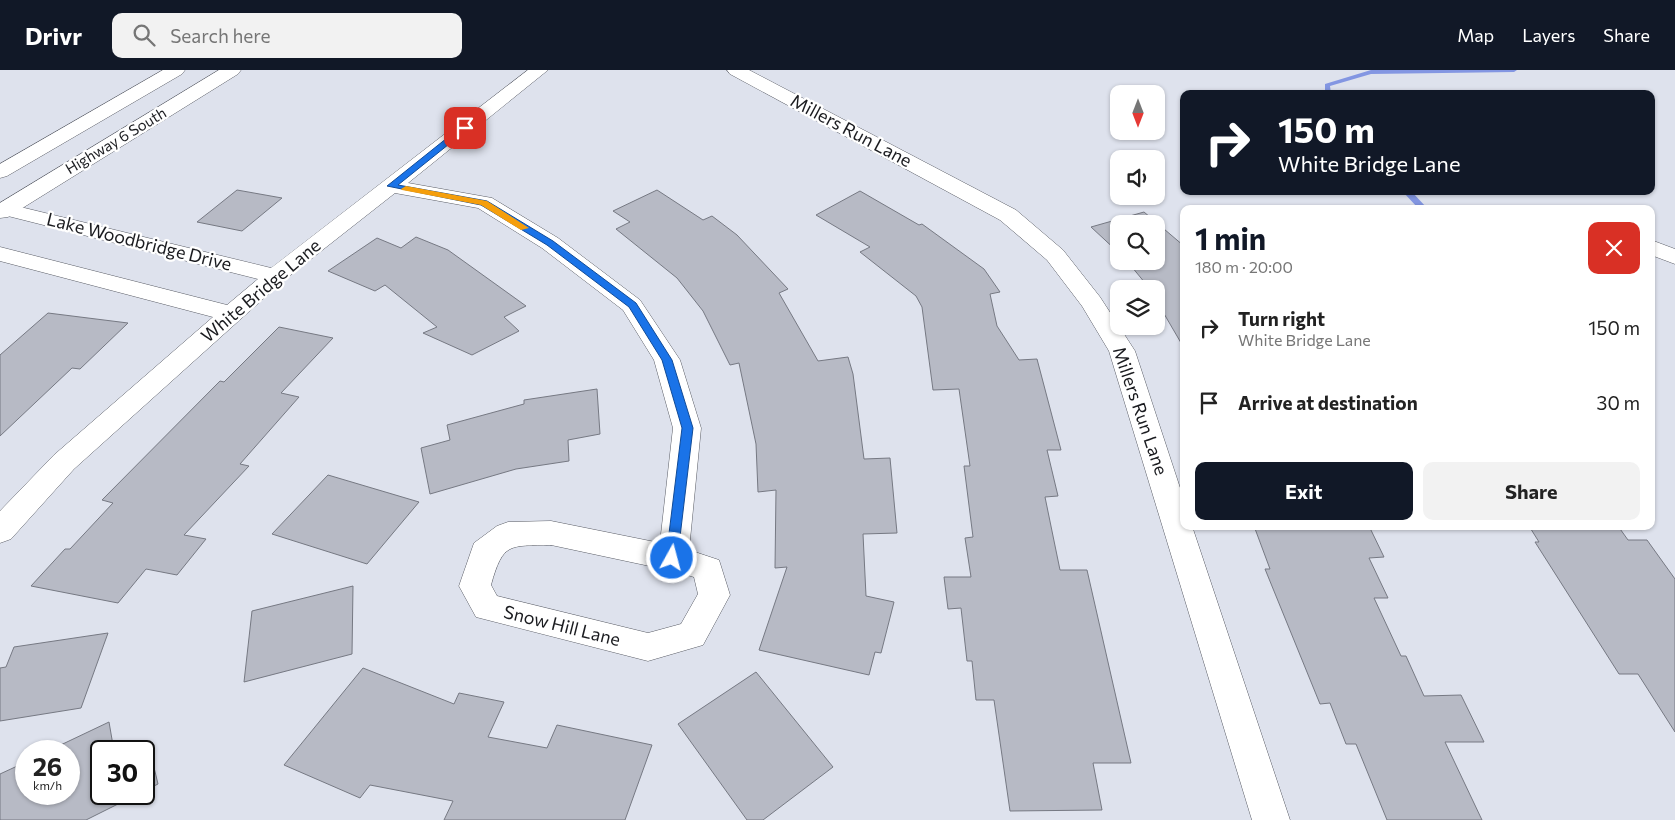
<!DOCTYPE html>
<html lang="en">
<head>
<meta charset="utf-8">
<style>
	:root { --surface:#fff; --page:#f2f2f2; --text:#222; --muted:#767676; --accent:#111827 }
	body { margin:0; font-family:Commissioner,sans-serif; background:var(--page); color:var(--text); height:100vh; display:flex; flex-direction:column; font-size:19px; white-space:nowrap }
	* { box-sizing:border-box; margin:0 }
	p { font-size:16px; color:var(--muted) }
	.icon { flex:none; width:28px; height:28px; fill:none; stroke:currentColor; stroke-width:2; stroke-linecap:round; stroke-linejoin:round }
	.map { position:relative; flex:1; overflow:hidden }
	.panel { position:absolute; left:1180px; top:135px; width:475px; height:325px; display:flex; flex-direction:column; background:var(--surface); border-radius:10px; box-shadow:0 1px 4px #0004 }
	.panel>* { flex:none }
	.guide { position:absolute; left:1180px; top:20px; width:475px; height:105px; border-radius:10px; box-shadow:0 1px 4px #0004; background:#111827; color:#fff; overflow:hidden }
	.needle { width:32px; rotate:180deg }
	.fabs { position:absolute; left:1110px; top:15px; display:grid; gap:10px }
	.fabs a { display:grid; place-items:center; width:55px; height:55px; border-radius:10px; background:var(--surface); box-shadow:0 1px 4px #0004; font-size:25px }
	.speed { position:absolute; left:15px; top:670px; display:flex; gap:10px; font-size:25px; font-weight:700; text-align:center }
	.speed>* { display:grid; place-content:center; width:65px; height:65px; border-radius:50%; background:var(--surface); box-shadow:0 1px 4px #0004; line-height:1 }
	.speed small { font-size:12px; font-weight:400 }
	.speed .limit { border:2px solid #111; border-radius:8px; background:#fff; color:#111 }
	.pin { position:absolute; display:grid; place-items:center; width:42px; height:42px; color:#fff; margin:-21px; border-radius:10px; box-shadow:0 2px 8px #0006 }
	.me { position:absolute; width:55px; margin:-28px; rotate:7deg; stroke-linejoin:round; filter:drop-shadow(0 0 4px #0008) }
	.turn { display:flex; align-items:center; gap:18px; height:105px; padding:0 15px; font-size:22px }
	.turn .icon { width:65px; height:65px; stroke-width:2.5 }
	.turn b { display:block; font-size:35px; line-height:42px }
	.round { display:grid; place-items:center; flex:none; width:52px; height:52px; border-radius:10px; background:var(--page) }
	.headline { display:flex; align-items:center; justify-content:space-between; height:85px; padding:0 15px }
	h1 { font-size:30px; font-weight:700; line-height:38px; color:var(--accent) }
	.cta { display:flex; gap:10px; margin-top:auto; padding:10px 15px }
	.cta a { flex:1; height:58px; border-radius:10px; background:var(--accent); color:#fff; font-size:20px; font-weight:700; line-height:58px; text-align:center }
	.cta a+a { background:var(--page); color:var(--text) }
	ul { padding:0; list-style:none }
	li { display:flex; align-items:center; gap:15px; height:75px; padding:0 15px }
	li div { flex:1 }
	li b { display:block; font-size:19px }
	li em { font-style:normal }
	header { display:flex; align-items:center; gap:30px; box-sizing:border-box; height:70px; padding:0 25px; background:var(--accent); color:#fff }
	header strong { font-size:24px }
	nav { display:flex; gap:28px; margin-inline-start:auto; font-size:18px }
	.search { width:350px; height:45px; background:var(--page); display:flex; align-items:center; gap:12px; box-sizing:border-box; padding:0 18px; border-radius:10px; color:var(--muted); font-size:19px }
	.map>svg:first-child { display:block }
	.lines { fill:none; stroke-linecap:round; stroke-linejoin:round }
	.stream { fill:#8396e2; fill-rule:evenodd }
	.building { fill:#b7bac5; stroke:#767983 }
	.minor-casing { stroke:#5a5d66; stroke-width:1 }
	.primary-casing { stroke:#5a5d66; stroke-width:1 }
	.minor { fill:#fff; fill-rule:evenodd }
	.primary { fill:#fff; fill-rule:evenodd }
	.route { fill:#1a73e8; stroke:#114b97 }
	.slow { fill:#f59e0b }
	.labels { text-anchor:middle; stroke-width:4.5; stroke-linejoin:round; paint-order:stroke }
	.far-street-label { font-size:15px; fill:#1a1b1f; stroke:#fff }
	.street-label { font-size:18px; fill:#1a1b1f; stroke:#fff }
</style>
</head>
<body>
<header>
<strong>Drivr</strong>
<div class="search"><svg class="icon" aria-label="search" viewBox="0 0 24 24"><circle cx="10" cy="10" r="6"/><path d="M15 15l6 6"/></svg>Search here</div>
<nav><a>Map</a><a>Layers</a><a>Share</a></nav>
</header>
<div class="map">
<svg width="1675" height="750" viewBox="0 0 1675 750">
	<rect width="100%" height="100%" fill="#dee2ed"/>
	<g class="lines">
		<!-- stream -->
		<g class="stream">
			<path d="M1371 0H1517L1514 2 1371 4 1330 16 1331 24H1325V14Z"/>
			<path d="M1402 121H1411L1428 139H1419Z"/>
		</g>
	</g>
	<!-- building -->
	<g class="building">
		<path d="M237 120 282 128 242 161 197 152Z"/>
		<path d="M657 120 703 150 712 146 737 165 788 219 779 223 818 291 848 287 853 304 864 389 890 388 897 463 863 464 866 526 894 532 881 583 875 582 869 605 759 580 787 497 775 498 776 420 758 422 756 374 739 293 730 295 703 241 677 208 616 159 630 152 613 141Z"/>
		<path d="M860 121 919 155 922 154 984 199 1000 222 990 224 997 256 1019 290 1037 289 1061 380H1047L1058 426 1045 427 1060 500H1087L1131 693H1093L1102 740 1010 741 994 630H976L972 591H967L961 538 948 539 944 507H971L965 468 973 467 964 396H970L959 319 933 320 922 237 916 226 860 182 870 177 816 145Z"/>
		<path d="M1144 142 1184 176V278L1156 230V219H1150L1127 191H1156V154H1119V183L1091 157Z"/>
		<path d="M416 167 448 180 526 236 504 247 519 261 472 285 423 263 437 257 385 215 375 221 328 201 377 168 401 178Z"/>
		<path d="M48 243 128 253 80 299 72 298 0 366V285Z"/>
		<path d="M279 257 333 268 281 323 299 327 240 394 249 396 184 465 206 469 177 505 146 499 118 533 31 516 65 479H70L113 433 102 430 220 311 224 312Z"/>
		<path d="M597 319 600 364 568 370 569 391 516 399 430 424 421 378 450 370 447 355 524 334V330Z"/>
		<path d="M328 405 419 432 367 494 272 464Z"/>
		<path d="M1254 456H1369L1384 487 1369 488 1388 528H1374L1401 586H1406L1424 626 1461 625 1484 672H1445L1482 750H1387L1356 674H1346L1330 633 1320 634 1265 499H1270Z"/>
		<path d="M1529 456H1618L1628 470H1647L1675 509V662L1638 604H1619L1535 472H1539Z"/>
		<path d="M353 516 352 584 244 612 252 541Z"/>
		<path d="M108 563 81 638 0 651V598L6 597 14 577Z"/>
		<path d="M363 598 454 634 459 623 504 632 488 667 547 678 557 655 652 675 625 750H444L453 731 370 715 360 728 284 695Z"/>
		<path d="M756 602 833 697 763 750H747L678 654Z"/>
		<path d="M109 652 114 681H101V724H138L86 750H0V704L26 692V724H69V681H48Z"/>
		<path d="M150 681 158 714 144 721V684Z"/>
	</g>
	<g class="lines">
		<defs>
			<g id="minor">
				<path d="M528 0H548L408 113 492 128 558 168 640 230 680 290 701 358 689 480 719 490 730 525 703 575 648 591 476 547 459 516 474 473 497 456 508 452 551 451 660 473 673 358 654 290 623 240 542 178 478 138 395 123 283 211 74 399 11 469 0 473V441L54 385 213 247 0 191V177L227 235 258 209 0 144V134L4 133 271 198ZM551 475 673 501 694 507 698 524 681 554 648 563 497 526 491 515C503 472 509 476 551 475Z"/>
				<path d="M727 0H749L1016 140 1063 180 1100 227 1135 281 1184 430V456H1192L1290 750H1252L1109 281 1082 236 1047 190 1000 150 730 4Z"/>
				<path d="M1651 170 1675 179V194L1651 185Z"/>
			</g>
			<g id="primary">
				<path d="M163 0H185L182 4 7 106 0 108V94Z"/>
				<path d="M219 0H241L238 4 8 147 0 148V133Z"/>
			</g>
		</defs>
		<!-- minor casing -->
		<use href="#minor" class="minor-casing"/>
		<!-- primary casing -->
		<use href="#primary" class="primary-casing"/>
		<!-- minor -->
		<use href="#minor" class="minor"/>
		<!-- primary -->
		<use href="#primary" class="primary"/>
	</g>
	<!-- route -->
	<path class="route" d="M462 56 469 58 398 115 487 131 553 171 636 233 672 290 693 358 677 492H668L666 488 682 358 662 290 629 237 547 175 481 135 387 116Z"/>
	<!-- slow -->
	<path class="slow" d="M406 116 487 131 529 158 521 160 481 135 402 120 401 119Z"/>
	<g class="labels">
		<!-- far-street labels -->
		<g class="far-street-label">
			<text transform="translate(116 71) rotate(-31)" y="5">Highway 6 South</text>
		</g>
		<!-- street labels -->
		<g class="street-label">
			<text transform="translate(851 61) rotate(28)" y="6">Millers Run Lane</text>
			<text transform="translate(139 172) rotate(14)" y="6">Lake Woodbridge Drive</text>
			<text transform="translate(261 221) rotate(-40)" y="6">White Bridge Lane</text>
			<text transform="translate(1140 341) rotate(71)" y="6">Millers Run Lane</text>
			<text transform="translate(562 556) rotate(14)" y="6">Snow Hill Lane</text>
		</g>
	</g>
</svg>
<div class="fabs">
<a><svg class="needle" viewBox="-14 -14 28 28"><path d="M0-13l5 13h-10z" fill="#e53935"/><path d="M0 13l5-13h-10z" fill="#767676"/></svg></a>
<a><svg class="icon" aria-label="sound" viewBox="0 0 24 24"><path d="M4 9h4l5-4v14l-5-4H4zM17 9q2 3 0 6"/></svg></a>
<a><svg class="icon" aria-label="search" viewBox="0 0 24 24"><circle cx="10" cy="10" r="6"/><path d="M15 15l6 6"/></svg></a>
<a><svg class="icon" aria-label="layers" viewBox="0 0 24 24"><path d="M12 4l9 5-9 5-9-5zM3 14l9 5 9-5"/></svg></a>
</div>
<div class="speed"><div>26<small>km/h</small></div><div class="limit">30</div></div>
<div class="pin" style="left:465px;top:58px;background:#d93025"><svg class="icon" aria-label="arrive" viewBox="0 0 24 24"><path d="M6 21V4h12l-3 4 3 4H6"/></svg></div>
<svg class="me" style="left:672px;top:488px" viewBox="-20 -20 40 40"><circle r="17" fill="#1a73e8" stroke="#fff" stroke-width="3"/><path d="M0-11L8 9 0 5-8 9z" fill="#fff"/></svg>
<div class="guide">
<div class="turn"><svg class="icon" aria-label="right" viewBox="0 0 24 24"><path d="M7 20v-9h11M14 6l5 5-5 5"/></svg><div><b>150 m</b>White Bridge Lane</div></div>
</div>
<section class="panel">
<div class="headline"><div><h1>1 min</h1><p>180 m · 20:00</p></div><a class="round" style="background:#d93025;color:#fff"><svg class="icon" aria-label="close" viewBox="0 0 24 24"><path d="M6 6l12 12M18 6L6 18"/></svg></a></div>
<ul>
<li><svg class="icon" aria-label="right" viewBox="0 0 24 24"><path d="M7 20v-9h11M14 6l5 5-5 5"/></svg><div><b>Turn right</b><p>White Bridge Lane</p></div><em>150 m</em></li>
<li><svg class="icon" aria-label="arrive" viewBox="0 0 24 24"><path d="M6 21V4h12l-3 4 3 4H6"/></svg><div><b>Arrive at destination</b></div><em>30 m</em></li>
</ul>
<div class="cta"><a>Exit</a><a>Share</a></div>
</section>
</div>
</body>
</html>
